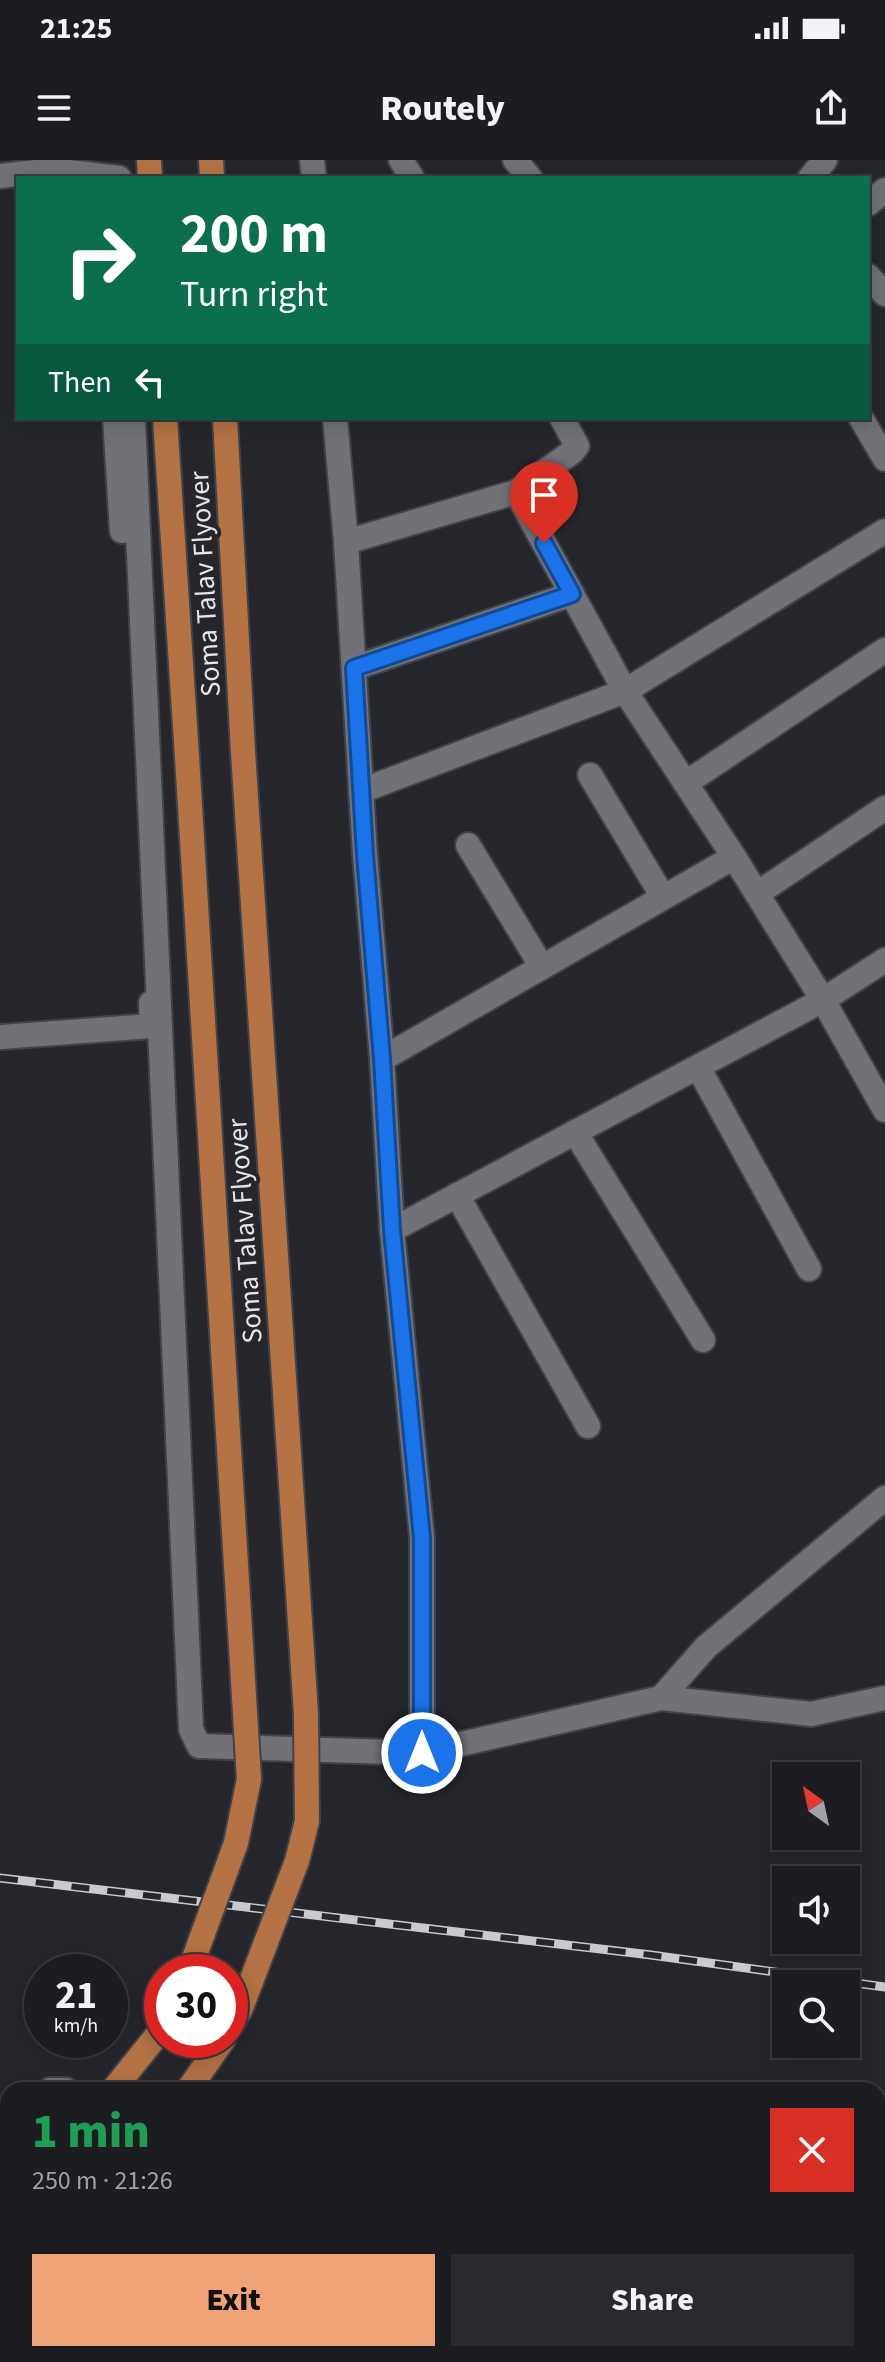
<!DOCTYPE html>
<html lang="en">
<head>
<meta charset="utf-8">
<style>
	:root { --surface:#1c1d21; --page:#292a2e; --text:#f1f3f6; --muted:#a0a2a5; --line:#3a3b3f; --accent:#efa377 }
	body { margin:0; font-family:"Source Sans 3",sans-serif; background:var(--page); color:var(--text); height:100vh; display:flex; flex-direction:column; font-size:30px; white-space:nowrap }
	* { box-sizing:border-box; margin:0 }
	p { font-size:26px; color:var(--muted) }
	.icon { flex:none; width:44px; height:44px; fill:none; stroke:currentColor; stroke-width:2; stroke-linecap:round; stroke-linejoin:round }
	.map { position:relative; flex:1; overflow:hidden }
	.sheet { position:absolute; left:0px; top:1922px; width:886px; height:280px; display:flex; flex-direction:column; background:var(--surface); border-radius:24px 24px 0 0; box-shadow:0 4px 20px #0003,0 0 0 2px var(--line) }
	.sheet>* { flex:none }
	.banner { position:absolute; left:16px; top:16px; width:854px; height:244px; border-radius:0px; box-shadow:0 4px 20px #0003,0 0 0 2px var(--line); background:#0b6e4f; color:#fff; overflow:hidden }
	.needle { width:52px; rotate:327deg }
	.buttons { position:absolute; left:772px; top:1602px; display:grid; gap:16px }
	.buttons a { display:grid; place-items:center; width:88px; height:88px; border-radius:0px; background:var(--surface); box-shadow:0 4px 20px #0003,0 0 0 2px var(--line); font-size:40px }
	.speed { position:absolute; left:24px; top:1794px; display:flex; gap:16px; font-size:40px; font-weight:700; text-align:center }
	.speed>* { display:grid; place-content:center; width:104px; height:104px; border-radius:50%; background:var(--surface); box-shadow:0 4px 20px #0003,0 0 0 2px var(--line); line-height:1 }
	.speed small { font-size:20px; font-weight:400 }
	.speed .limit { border:12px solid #d22; background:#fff; color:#111 }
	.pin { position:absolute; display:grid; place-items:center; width:68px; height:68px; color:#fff; margin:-82px -34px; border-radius:50% 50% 50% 0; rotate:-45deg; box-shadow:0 0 8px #0007 }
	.pin .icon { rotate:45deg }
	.me { position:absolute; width:88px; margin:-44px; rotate:0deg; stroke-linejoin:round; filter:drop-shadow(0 0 6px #0008) }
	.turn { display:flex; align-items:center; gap:28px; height:168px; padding:0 32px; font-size:36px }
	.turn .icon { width:104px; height:104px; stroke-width:2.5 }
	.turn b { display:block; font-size:56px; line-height:68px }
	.then { display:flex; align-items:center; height:76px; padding:0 32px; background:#0003; gap:16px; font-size:30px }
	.round { display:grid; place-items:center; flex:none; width:84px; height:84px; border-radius:0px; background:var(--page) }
	.summary { display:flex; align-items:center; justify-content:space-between; height:136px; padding:0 32px }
	h1 { font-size:48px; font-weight:800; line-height:60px; color:#1e9e55 }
	.action { display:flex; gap:16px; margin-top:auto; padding:16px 32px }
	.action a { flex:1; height:92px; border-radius:0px; background:var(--accent); color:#111; font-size:32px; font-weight:800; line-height:92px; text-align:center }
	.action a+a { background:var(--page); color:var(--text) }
	.status { display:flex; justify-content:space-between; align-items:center; height:56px; padding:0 40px; background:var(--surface); direction:ltr }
	.status svg { height:22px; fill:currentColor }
	header { display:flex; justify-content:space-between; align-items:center; height:104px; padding:0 32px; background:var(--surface); font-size:36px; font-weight:800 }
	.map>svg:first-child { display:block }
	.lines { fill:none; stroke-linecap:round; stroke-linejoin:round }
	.minor-casing { stroke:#424348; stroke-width:28 }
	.major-casing { stroke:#424348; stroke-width:28 }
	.minor { stroke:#717278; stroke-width:24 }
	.major { stroke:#b57345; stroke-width:24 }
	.rail-casing { stroke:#c9cace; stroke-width:9 }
	.rail { stroke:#26272c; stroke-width:6; stroke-dasharray:18; stroke-linecap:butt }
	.major-bridge-casing { stroke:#424348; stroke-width:28; stroke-linecap:butt }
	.major-bridge { stroke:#b57345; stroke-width:24 }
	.route-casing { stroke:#114b97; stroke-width:20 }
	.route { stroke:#1a73e8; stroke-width:14 }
	.labels { text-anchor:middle; stroke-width:8; stroke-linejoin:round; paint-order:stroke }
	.street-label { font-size:28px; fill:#e5e6e9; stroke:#26272c }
</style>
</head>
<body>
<div class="status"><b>21:25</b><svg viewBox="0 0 49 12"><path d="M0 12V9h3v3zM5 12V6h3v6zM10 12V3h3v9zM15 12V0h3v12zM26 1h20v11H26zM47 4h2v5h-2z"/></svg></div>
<header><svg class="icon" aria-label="menu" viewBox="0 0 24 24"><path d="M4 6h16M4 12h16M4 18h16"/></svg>Routely<svg class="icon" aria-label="share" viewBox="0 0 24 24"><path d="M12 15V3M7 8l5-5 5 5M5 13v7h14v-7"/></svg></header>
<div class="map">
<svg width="885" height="2202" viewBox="0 0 885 2202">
	<rect width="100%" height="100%" fill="#26272c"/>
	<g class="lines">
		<defs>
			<g id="minor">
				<path d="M312 0 314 18"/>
				<path d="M401 0 412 18"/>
				<path d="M515 0 530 18"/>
				<path d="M0 16 53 10 119 18"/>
				<path d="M810 18 825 0"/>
				<path d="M868 44 885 30"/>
				<path d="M868 116 885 134"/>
				<path d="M115 258 122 371"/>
				<path d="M133 258 191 1569 199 1586 422 1593"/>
				<path d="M335 258 346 382 365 695 382 899 392 1070 422 1378V1593L661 1538 811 1554 885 1538"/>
				<path d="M861 258 885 299"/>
				<path d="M516 332 572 292 577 286 562 258"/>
				<path d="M346 382 516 332 625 531 734 697"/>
				<path d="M354 508 572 434"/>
				<path d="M590 615 663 737"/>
				<path d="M686 623 885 490"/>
				<path d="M361 631 625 531 885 371"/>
				<path d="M468 685 542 807"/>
				<path d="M758 733 885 648"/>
				<path d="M0 877 152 866 151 843"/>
				<path d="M382 899 734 697 823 840 885 950"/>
				<path d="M698 907 809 1109"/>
				<path d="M575 972 703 1180"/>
				<path d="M457 1035 588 1266"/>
				<path d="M392 1070 823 840 885 800"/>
				<path d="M661 1538 706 1487 885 1338"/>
				<path d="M50 1930H66"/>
				<path d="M0 1983 8 1974"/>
				<path d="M878 2116 885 2118"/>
				<path d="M253 2194 255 2202"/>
				<path d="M481 2194 485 2202"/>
				<path d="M663 2194 703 2202"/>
				<path d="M53 2202 61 2194"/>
				<path d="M556 2202 588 2194"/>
			</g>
			<g id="major">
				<path d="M149 0 150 18"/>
				<path d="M211 0 212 18"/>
				<path d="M165 258 187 597"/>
				<path d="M225 258 243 592"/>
				<path d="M113 1930 162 1869"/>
				<path d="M188 1930 223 1880"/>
				<path d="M0 2051 8 2043"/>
				<path d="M0 2138 8 2129"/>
			</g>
		</defs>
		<!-- minor casing -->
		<use href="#minor" class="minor-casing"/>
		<!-- major casing -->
		<use href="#major" class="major-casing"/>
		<!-- minor -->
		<use href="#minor" class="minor"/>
		<!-- major -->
		<use href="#major" class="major"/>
		<defs>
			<path id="rail" d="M0 1718 651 1795 885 1827"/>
		</defs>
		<!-- rail casing -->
		<use href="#rail" class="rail-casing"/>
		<!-- rail -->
		<use href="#rail" class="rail"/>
		<defs>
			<g id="major-bridge">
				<path d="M187 597 249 1619 236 1683 189 1812"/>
				<path d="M230 1867 241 1848 297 1701 307 1661 306 1554 243 592"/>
			</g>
		</defs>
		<!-- major-bridge casing -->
		<use href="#major-bridge" class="major-bridge-casing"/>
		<!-- major-bridge -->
		<use href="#major-bridge" class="major-bridge"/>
	</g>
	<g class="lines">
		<defs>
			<path id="route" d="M422 1593V1378L392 1070 382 899 365 695 354 508 572 434 544 383"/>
		</defs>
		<!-- route casing -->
		<use href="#route" class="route-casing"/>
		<!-- route -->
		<use href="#route" class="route"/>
	</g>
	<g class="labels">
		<!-- street labels -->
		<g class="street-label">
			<text transform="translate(204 424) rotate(-93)" y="10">Soma Talav Flyover</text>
			<text transform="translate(244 1071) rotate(-94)" y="10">Soma Talav Flyover</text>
		</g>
	</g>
</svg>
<div class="buttons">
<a><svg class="needle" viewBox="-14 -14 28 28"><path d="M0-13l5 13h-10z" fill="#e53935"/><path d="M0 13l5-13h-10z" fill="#a0a2a5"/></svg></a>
<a><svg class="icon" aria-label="sound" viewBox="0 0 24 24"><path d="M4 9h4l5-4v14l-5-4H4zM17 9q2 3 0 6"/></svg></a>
<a><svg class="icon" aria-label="search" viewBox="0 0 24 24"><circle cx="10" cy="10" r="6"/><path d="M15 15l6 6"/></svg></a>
</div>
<div class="speed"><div>21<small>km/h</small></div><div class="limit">30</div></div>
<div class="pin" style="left:544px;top:383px;background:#d93025"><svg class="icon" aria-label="arrive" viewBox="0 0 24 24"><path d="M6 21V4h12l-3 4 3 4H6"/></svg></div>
<svg class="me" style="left:422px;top:1593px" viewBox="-20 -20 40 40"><circle r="17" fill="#1a73e8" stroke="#fff" stroke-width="3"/><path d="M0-11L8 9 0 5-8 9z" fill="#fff"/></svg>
<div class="banner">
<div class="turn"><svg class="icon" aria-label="right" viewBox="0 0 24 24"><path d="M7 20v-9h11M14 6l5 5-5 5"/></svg><div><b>200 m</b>Turn right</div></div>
<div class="then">Then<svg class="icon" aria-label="left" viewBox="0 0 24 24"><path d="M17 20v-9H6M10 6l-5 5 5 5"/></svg></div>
</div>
<section class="sheet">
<div class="summary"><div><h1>1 min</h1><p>250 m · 21:26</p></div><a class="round" style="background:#d93025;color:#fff"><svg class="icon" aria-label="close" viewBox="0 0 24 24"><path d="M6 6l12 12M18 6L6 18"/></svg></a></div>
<div class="action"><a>Exit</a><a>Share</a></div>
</section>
</div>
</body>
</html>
